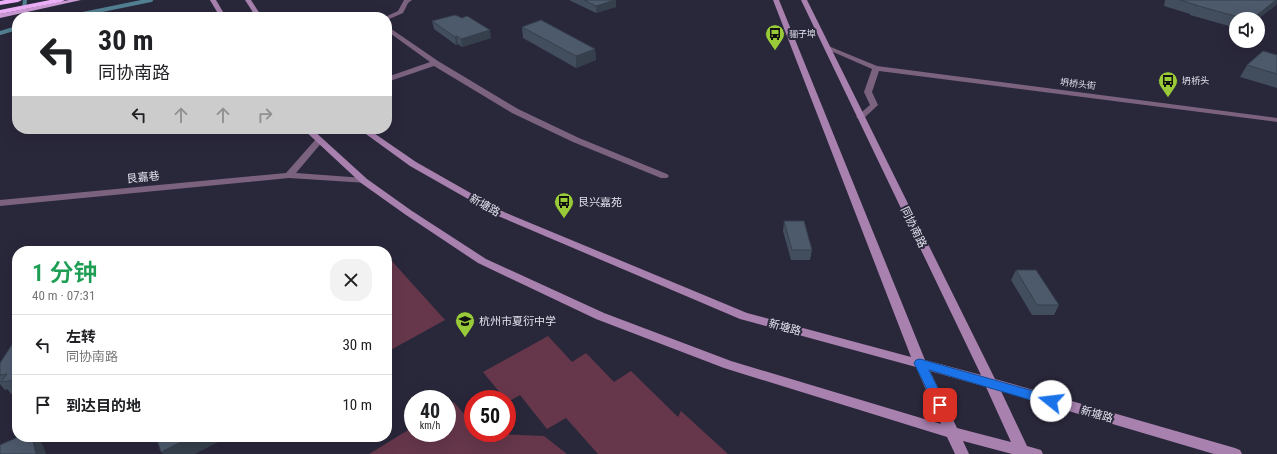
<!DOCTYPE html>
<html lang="zh">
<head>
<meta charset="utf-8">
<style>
	:root { --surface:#fff; --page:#f2f2f2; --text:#202124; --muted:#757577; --line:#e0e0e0 }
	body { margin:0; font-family:"Roboto Condensed","Noto Sans SC",sans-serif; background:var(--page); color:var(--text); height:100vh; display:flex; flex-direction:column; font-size:15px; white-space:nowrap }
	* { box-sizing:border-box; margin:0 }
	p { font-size:13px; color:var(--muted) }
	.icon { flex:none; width:22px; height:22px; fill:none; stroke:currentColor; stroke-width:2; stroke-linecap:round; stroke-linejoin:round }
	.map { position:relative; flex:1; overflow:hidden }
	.details { position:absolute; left:12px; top:246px; width:380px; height:196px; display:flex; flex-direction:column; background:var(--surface); border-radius:16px; box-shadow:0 4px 16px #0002 }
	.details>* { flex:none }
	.guide { position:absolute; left:12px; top:12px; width:380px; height:122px; border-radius:16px; box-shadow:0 4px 16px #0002; background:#fff; color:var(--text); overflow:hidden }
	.controls { position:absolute; left:1229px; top:12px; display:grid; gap:8px }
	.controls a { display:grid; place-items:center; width:36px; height:36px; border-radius:50%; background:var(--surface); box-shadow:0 4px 16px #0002; font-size:20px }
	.speed { position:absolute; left:404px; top:390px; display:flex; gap:8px; font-size:20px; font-weight:700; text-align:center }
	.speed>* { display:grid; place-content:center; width:52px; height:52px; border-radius:50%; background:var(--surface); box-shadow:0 4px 16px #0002; line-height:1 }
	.speed small { font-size:10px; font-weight:400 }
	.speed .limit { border:6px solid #d22; background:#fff; color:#111 }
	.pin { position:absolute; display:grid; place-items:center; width:34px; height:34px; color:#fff; margin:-17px; border-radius:8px; box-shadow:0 2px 6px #0006 }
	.me { position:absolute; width:44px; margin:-22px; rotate:286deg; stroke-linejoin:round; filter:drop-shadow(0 0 3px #0008) }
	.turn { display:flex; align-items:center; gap:14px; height:84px; padding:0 20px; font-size:18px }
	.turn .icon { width:52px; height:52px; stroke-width:2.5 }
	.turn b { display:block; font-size:28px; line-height:34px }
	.lanes { display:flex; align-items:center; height:38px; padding:0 20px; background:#0003; justify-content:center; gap:20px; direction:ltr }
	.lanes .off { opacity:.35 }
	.round { display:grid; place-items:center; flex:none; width:42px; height:42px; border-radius:16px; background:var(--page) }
	.headline { display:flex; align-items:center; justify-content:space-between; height:68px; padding:0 20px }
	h1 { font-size:24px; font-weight:600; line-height:30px; color:#1e9e55 }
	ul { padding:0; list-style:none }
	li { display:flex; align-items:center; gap:12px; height:60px; padding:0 20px; border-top:1px solid var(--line) }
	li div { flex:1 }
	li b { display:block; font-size:15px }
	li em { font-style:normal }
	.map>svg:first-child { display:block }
	.green { fill:#66374b }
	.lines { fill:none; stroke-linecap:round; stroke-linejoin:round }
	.stream { stroke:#527f92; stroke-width:4 }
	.lane { fill:#7b627f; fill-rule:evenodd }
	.street { fill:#7b627f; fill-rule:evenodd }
	.secondary { fill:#a881af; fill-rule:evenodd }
	.primary { fill:#cb99d4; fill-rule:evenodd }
	.highway { fill:#ecaef6; fill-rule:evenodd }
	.wall { fill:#424d5d }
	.shaded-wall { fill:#363f4c }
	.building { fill:#4d5a6c; stroke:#363f4c }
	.route { fill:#1a73e8; stroke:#114b97 }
	.labels { text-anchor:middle; stroke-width:4; stroke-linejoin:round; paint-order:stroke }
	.far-poi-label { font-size:9px; fill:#e3e2ee; stroke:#29273a; text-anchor:start }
	.far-street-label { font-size:9px; fill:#e3e2ee; stroke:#29273a }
	.street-label { font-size:11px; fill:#e3e2ee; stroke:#29273a }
	.poi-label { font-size:11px; fill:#e3e2ee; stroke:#29273a; text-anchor:start }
</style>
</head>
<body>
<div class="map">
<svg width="1277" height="454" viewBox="0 0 1277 454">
	<rect width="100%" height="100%" fill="#29273a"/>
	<!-- green -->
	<g class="green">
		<path d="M390 259 445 320 387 352V260Z"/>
		<path d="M548 336 572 362 586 353 614 382 631 371 678 417 681 411 728 454H598L566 418 547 429 520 395 508 402 507 399H505L483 372Z"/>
		<path d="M454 402 473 425V433L544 436 567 454H369L413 427V433H447V406Z"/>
	</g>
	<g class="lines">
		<!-- stream -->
		<g class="stream">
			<path d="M23 17 25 0"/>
			<path d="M68 17 151 0"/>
			<path d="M0 33 17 28"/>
		</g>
		<!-- lane -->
		<g class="lane">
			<path d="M404 0H412L408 3 403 13 387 20V17H385L398 11Z"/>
			<path d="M387 26 438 61 518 109 579 138 667 174 669 176 667 178H661L573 142 512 113 434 66 387 82V77L430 62 387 31Z"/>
		</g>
		<!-- street -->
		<g class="street">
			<path d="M826 45 877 66 1277 118V122L879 71 872 92 878 105 863 119H860L856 117 870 105 864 92 872 69 824 48V46Z"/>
			<path d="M319 138 323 141 296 173 364 178 369 181 367 183 289 178 0 206V200L286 173 316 139Z"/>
		</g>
		<!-- secondary -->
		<g class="secondary">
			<path d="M210 0H216L226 17H220Z"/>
			<path d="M245 0H251L262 17H256Z"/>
			<path d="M773 0H779L925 360 981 375 801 0H807L995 379 1235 448 1240 450 1242 454H1214L1001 391 1027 446 1041 450 1043 454H1012L963 441 969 454H955L947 437 724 368 596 319 478 263 406 215 361 183 303 129H312L367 179 412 211 486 259 604 313 731 361 941 424 916 367 740 319 498 216 410 166 359 129H368L416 162 504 212 747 313 911 357ZM930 371 986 387 1011 442 957 428Z"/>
		</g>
		<!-- primary -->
		<path class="primary" d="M69 0H81L0 18V14Z"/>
		<!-- highway -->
		<g class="highway">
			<path d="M5 0H22L18 2 0 5V1Z"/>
			<path d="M50 0H65L61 2 0 14V10Z"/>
		</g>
	</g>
	<!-- wall -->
	<g class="wall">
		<path d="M569 0H616V7L596 13Z"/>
		<path d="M1165 0H1277L1276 5 1258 19H1236V28L1190 15V14L1164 6Z"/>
		<path d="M432 21 491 38 462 47 458 44 456 45 434 29Z"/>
		<path d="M522 27 595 49 596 60 576 68 523 38Z"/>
		<path d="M1277 55V88L1240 77 1247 65Z"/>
		<path d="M784 221 812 250 810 260H791L783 231Z"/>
		<path d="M1016 270 1059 305 1054 315H1032L1011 280Z"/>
		<path d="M17 337V396L14 397 7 389 5 390 0 384V363Z"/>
	</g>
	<!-- shaded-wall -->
	<g class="shaded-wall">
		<path d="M614 0H616V7L596 13V6Z"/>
		<path d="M1276 0H1277V3L1276 5 1258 19H1252Z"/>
		<path d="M490 30 491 38 462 47 461 39Z"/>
		<path d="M457 36 458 44 456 45 455 37Z"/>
		<path d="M595 49 596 60 576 68V56Z"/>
		<path d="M32 437H36L43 445 46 454H36Z"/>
		<path d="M191 437H228L195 454H163L161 452Z"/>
	</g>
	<!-- building -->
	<g class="building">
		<path d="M584 0H615L596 6Z"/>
		<path d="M1180 0H1276L1252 19H1246L1195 5H1196Z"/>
		<path d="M455 15 462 18 467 16 490 30 461 39 457 36 455 37 432 21Z"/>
		<path d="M541 20 595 49 576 56 522 27Z"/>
		<path d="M1263 51 1277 55V74L1247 65Z"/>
		<path d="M784 221H804L812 250H792Z"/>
		<path d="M1016 270H1036L1059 305H1037Z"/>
		<path d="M17 337V380L1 382 7 374 0 375V363Z"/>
		<path d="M18 437H32L36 454H0V445Z"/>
		<path d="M156 437H191L161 452Z"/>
	</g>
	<!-- route -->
	<path class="route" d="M920 359 1051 396 1056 397 1057 401 1056 404 1051 406 929 370 946 405 944 408 940 410 936 408 914 363 916 360Z"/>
	<!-- icons -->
	<defs>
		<symbol id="bus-pin" viewBox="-11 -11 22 30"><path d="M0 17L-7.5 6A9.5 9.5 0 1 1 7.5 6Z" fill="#98cb37" stroke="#29273a"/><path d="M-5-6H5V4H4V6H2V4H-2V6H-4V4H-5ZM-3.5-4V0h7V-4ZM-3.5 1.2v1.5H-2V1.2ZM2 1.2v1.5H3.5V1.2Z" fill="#111"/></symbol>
		<symbol id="school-pin" viewBox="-11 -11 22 30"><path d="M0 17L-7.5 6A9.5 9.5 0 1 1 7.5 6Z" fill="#98cb37" stroke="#29273a"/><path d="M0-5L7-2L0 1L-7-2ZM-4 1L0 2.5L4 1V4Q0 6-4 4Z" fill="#111"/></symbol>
	</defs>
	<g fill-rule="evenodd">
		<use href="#bus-pin" x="764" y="23" width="22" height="30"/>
		<use href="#bus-pin" x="1157" y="70" width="22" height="30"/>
		<use href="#bus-pin" x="553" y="191" width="22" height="30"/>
		<use href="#school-pin" x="454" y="310" width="22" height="30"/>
	</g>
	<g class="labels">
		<!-- far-poi labels -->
		<g class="far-poi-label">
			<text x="789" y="37">骊子埠</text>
			<text x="1182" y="84">坍桥头</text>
		</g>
		<!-- far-street labels -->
		<g class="far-street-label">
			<text transform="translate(1078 84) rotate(7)" y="3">坍桥头街</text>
		</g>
		<!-- street labels -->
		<g class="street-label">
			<text transform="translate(143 177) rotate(-6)" y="4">艮嘉巷</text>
			<text transform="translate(485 205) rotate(29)" y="4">新塘路</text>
			<text transform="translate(914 227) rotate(64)" y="4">同协南路</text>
			<text transform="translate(785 327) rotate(15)" y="4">新塘路</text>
			<text transform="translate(1097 414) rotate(16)" y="4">新塘路</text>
		</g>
		<!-- poi labels -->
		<g class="poi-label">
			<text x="578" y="206">艮兴嘉苑</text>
			<text x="479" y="325">杭州市夏衍中学</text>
		</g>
	</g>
</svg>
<div class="controls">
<a><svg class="icon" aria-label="sound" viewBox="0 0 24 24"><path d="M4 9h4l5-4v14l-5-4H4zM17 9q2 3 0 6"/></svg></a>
</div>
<div class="speed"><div>40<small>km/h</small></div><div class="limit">50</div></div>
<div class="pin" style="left:940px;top:405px;background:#d93025"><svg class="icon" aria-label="arrive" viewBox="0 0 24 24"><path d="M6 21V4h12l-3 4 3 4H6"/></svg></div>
<svg class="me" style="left:1051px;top:401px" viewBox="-20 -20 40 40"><circle r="19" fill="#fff"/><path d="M0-13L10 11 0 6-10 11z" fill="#1a73e8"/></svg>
<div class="guide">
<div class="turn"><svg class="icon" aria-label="left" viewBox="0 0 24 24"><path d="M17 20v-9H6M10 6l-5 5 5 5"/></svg><div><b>30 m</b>同协南路</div></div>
<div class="lanes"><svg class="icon" aria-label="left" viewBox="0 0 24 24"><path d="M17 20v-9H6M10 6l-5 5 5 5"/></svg><svg class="icon off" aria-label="ahead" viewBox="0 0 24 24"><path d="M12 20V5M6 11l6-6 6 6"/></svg><svg class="icon off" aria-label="ahead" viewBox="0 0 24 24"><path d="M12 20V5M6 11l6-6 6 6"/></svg><svg class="icon off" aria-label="right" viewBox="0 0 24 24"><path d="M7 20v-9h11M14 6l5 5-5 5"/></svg></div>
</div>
<section class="details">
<div class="headline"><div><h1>1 分钟</h1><p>40 m · 07:31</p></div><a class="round"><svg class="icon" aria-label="close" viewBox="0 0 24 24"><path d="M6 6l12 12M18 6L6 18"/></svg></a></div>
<ul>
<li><svg class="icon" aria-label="left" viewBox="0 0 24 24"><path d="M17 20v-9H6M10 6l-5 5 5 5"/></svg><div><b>左转</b><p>同协南路</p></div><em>30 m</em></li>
<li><svg class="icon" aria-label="arrive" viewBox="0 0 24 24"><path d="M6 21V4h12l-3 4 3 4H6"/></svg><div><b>到达目的地</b></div><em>10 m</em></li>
</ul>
</section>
</div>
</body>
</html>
